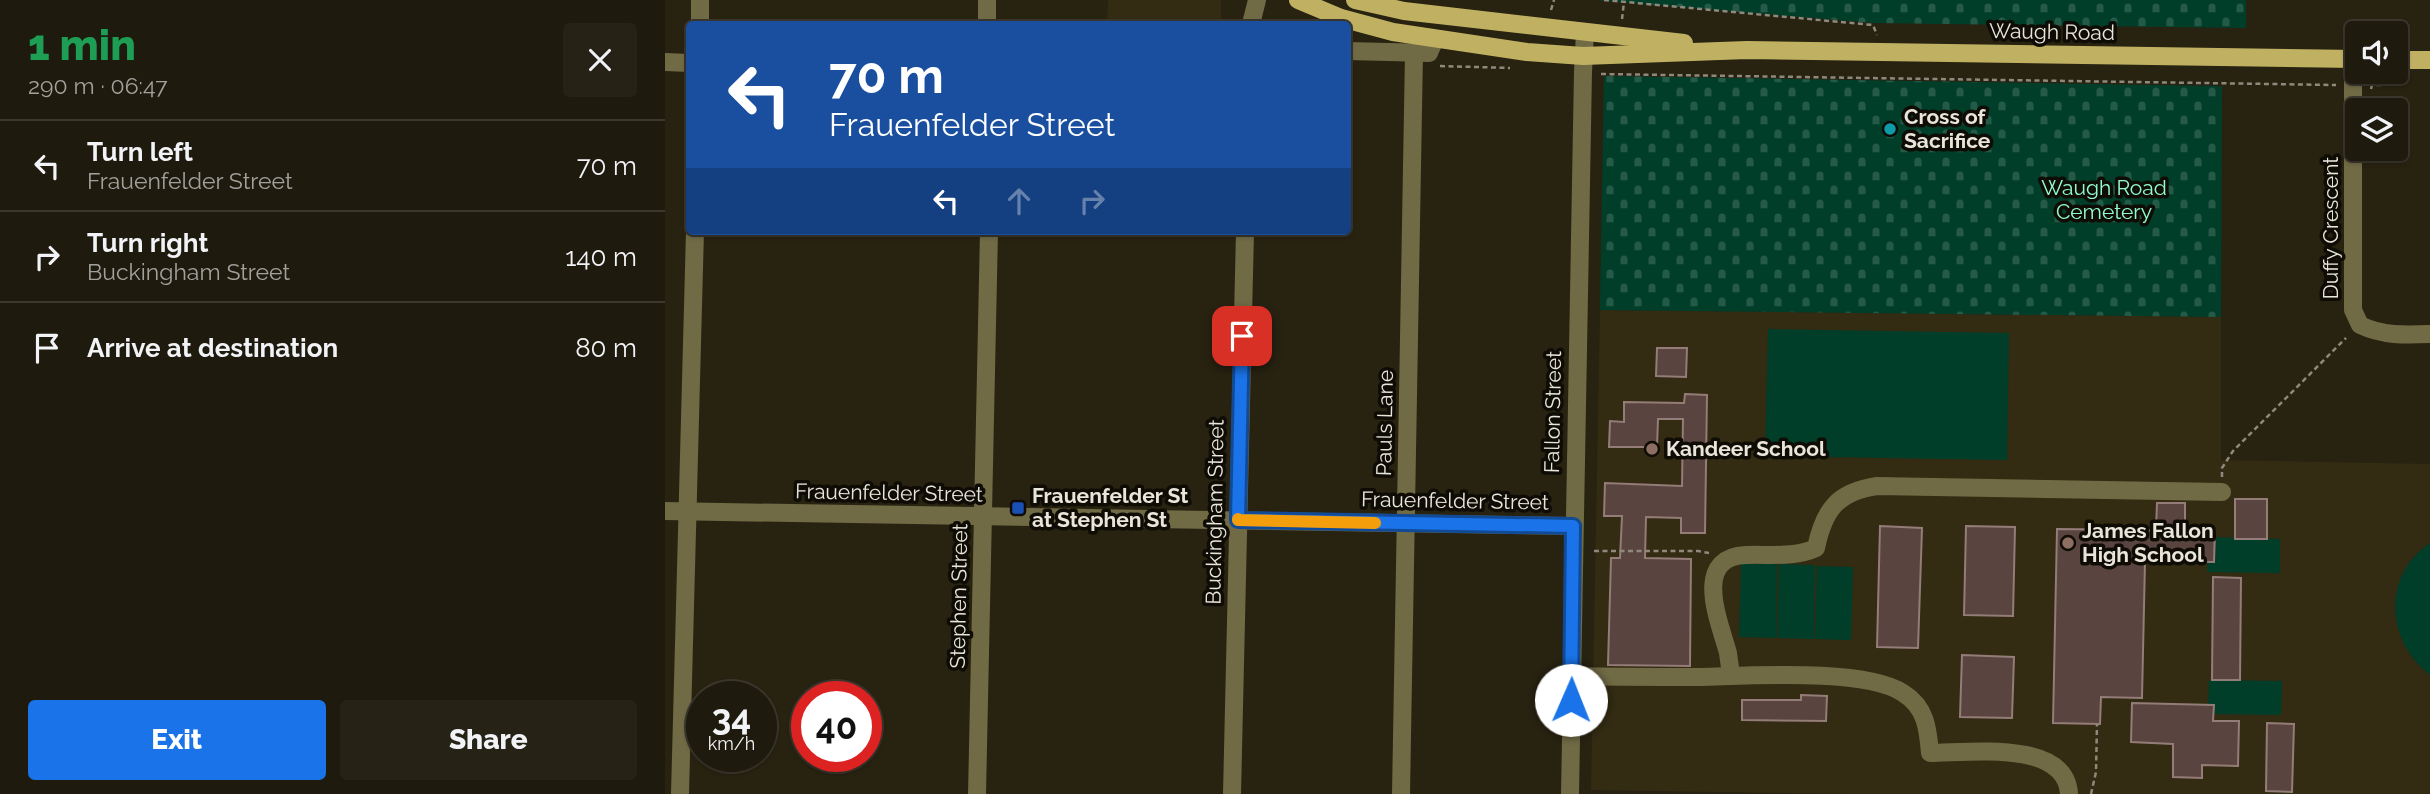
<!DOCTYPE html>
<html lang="en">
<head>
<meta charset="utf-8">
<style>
	:root { --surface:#1e1a0d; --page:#262316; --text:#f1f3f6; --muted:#a1a19d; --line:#3c382e; --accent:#1a73e8 }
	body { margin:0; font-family:Raleway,sans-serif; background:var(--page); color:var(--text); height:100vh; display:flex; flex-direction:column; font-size:26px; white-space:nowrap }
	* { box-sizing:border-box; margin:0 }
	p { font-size:23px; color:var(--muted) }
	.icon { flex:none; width:38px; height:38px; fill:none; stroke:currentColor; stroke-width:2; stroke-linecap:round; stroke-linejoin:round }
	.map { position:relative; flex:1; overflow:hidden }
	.drawer { display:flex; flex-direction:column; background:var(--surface); width:665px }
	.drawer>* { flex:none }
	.top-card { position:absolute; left:21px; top:21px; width:665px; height:214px; border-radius:7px; box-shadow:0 2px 5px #0004,0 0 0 2px var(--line); background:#1a4fa0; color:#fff; overflow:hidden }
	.fabs { position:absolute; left:1680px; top:21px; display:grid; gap:14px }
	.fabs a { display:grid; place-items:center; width:63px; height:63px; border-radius:7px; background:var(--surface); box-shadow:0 2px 5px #0004,0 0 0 2px var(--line); font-size:35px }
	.speed { position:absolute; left:21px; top:681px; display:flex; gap:14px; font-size:35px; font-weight:700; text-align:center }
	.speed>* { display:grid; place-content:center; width:91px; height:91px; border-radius:50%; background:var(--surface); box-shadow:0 2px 5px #0004,0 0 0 2px var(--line); line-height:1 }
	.speed small { font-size:18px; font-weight:400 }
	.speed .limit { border:10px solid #d22; background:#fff; color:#111 }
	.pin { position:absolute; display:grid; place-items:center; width:60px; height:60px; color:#fff; margin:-30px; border-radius:14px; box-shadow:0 4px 10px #0006 }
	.me { position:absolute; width:77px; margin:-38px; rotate:1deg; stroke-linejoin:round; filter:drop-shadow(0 0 5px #0008) }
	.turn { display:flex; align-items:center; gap:24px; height:147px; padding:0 28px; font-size:32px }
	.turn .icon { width:91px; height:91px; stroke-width:2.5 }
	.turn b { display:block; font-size:49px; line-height:60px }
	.lanes { display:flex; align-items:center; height:66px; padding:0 28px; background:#0003; justify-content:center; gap:35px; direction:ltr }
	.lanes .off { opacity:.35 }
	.round { display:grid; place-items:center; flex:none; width:74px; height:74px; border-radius:7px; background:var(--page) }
	.head { display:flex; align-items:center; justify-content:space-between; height:119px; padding:0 28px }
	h1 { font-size:42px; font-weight:800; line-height:52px; color:#1e9e55 }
	.cta { display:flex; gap:14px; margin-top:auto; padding:14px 28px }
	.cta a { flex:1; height:80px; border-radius:7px; background:var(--accent); color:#fff; font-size:28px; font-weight:800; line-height:80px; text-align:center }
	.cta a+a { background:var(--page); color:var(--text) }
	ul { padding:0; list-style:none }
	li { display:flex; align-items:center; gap:21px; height:91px; padding:0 28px; border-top:2px solid var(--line) }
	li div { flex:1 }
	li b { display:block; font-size:26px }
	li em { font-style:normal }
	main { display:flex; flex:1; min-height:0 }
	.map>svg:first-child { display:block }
	.built { fill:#332b12 }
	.cemetery { fill:url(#cemetery-stones) }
	.pitch { fill:#003e2a }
	.building { fill:#5a4440; stroke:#947c78; stroke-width:2 }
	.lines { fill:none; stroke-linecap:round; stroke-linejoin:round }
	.path { stroke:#8e897c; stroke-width:2.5; stroke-dasharray:5 3.5; stroke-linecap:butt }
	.minor { stroke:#706a45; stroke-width:18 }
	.major { stroke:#c0b162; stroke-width:18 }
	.route-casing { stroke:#114b97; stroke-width:18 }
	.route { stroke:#1a73e8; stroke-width:12 }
	.slow { stroke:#f59e0b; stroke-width:12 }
	.culture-dot { fill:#0f9aa8; stroke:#0e0c05; stroke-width:2.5 }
	.education-dot { fill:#8d6e63; stroke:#0e0c05; stroke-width:2.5 }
	.transit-dot { fill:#1a4fb4; stroke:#0e0c05; stroke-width:2.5 }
	.labels { text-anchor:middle; stroke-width:7; stroke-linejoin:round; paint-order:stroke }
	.street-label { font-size:21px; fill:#e9e5da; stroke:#0e0c05 }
	.poi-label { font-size:21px; font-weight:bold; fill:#e9e5da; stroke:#0e0c05; text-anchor:start }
	.park-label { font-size:21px; fill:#90fcce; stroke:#0e0c05 }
</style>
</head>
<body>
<main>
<section class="drawer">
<div class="head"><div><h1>1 min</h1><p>290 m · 06:47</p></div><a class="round"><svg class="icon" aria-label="close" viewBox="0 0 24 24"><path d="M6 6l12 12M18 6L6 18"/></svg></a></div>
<ul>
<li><svg class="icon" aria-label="left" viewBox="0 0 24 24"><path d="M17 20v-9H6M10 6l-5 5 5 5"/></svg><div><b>Turn left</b><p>Frauenfelder Street</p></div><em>70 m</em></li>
<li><svg class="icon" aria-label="right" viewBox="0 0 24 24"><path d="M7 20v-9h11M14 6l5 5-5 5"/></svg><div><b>Turn right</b><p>Buckingham Street</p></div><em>140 m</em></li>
<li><svg class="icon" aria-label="arrive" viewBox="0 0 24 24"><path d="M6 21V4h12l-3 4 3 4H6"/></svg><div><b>Arrive at destination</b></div><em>80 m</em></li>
</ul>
<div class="cta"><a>Exit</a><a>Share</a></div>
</section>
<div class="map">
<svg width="1765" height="794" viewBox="0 0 1765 794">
	<defs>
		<pattern id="cemetery-stones" width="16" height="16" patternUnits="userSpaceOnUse" patternTransform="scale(1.75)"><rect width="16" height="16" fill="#003e2a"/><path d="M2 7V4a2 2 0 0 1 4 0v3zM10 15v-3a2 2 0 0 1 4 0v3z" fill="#255a48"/></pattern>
	</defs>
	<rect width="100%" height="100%" fill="#282211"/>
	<!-- built -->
	<g class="built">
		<path d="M443 0H556V24H442Z"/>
		<path d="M935 310 1556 317V460L1765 464V794H1183L926 790Z"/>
	</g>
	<!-- cemetery -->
	<g class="cemetery">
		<path d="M930 0H1581V28L1208 23Z"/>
		<path d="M939 76 1557 86 1556 317 935 310Z"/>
	</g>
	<!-- pitch -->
	<g class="pitch">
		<path d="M1103 329 1344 333 1342 460 1100 456Z"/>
		<path d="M1543 537 1615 539V573L1542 572Z"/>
		<path d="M1765 543V675C1721 641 1716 576 1765 543Z"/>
		<path d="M1076 564H1112L1111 638 1074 637Z"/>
		<path d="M1114 564 1150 565 1149 639 1112 638Z"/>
		<path d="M1152 566 1188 567 1186 640 1150 639Z"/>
		<path d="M1544 680 1617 681 1616 715 1543 714Z"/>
	</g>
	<!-- building -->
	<g class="building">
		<path d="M992 348H1022L1021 377 991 376Z"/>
		<path d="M1020 394 1042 395 1040 533H1016V518L981 517 980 558 1026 559 1025 666 943 665 946 558H955L957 516H939L940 483 1017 486 1018 419H993L992 447H944L945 421 959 422V402L1019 403Z"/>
		<rect x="1570" y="499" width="32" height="40"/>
		<path d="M1492 503H1520V530H1550L1549 562 1480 561 1477 698 1436 697 1435 724 1388 723 1392 529 1491 530Z"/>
		<path d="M1215 526 1257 528 1253 648 1212 647Z"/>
		<path d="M1301 526 1350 527 1348 616 1299 615Z"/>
		<path d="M1548 577 1576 578 1575 680H1547Z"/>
		<path d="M1297 655 1349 657 1347 718 1295 717Z"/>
		<path d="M1136 695 1162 696 1161 721 1077 720V700H1136Z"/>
		<path d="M1467 703 1549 705 1548 721H1574L1573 766 1537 765V778L1508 777V744L1466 742Z"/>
		<path d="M1602 723 1629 724 1627 792 1601 791Z"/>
	</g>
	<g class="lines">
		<!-- path -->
		<g class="path">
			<path d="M939 0 1208 25 1212 35"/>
			<path d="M886 10 889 0"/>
			<path d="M957 19 959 2"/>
			<path d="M775 66 845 68"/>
			<path d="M936 74 1671 85"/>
			<path d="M1706 89 1707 85H1717"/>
			<path d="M1557 477V468L1568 451 1681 338"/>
			<path d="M929 551H1033L1044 553"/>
			<path d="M1426 794 1431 772 1432 724"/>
		</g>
		<!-- minor -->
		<g class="minor">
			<path d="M35 0V24"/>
			<path d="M322 24V0"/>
			<path d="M586 24 592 0"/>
			<path d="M682 51 764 53 770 39"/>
			<path d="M1688 59V310L1695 325C1718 336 1740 335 1765 334"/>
			<path d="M0 62 24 63"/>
			<path d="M0 511 908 526"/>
			<path d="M1066 675C1065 668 1064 660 1063 653 1055 623 1026 557 1081 555 1104 554 1129 558 1151 548 1159 510 1172 492 1212 486L1557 492"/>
			<path d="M907 676C950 677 993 677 1036 677 1084 676 1200 668 1238 693 1261 707 1263 729 1265 753 1303 753 1401 739 1404 794"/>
			<path d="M15 794 30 231"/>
			<path d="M312 794 324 231"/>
			<path d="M567 794 580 231"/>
			<path d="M736 794 749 53"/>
			<path d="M905 794 918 72 920 32"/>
		</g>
		<!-- major -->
		<g class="major">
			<path d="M633 0 676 18 728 32 862 52 918 56 1082 50 1692 59"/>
			<path d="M690 0 739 11 1019 43"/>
			<path d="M1731 60H1765"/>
		</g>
	</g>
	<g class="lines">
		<defs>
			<path id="route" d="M577 336 573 520 908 526 906 700"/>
		</defs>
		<!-- route casing -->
		<use href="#route" class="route-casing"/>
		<!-- route -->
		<use href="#route" class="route"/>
		<!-- slow -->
		<path class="slow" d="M573 519V520L710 523"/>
	</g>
	<!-- markers -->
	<circle class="culture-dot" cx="1225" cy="129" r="7"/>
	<g class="education-dot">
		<circle cx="987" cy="449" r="7"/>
		<circle cx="1403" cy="543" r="7"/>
	</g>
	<rect class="transit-dot" x="346" y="501" width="14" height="14" rx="3.5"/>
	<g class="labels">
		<!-- street labels -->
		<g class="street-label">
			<text transform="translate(1387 32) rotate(1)" y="7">Waugh Road</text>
			<text transform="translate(1666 228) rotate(-90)" y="7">Duffy Crescent</text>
			<text transform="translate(888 412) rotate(-89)" y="7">Fallon Street</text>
			<text transform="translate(720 423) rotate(-89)" y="7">Pauls Lane</text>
			<text transform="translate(224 493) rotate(1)" y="7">Frauenfelder Street</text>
			<text transform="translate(790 501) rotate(1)" y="7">Frauenfelder Street</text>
			<text transform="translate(550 512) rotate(-89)" y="7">Buckingham Street</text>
			<text transform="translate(294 596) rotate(-89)" y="7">Stephen Street</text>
		</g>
		<!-- poi labels -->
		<g class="poi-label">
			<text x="1239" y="124">Cross of<tspan x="1239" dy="24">Sacrifice</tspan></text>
			<text x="1001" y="456">Kandeer School</text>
			<text x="367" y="503">Frauenfelder St<tspan x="367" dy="24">at Stephen St</tspan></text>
			<text x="1417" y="538">James Fallon<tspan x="1417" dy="24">High School</tspan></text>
		</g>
		<!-- park labels -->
		<g class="park-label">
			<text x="1439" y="195">Waugh Road<tspan x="1439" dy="24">Cemetery</tspan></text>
		</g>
	</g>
</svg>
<div class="fabs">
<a><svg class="icon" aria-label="sound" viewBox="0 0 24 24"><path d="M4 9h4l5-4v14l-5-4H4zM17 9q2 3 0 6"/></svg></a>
<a><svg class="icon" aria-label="layers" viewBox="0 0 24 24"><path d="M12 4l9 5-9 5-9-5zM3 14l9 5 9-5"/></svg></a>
</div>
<div class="speed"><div>34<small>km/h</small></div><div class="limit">40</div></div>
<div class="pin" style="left:577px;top:336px;background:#d93025"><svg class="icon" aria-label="arrive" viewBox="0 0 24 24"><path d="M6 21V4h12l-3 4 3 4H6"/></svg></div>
<svg class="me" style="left:906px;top:700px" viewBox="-20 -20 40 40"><circle r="19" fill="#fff"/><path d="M0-13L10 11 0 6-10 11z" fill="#1a73e8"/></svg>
<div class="top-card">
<div class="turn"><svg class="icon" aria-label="left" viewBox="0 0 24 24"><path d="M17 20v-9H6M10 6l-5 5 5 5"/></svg><div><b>70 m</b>Frauenfelder Street</div></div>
<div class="lanes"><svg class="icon" aria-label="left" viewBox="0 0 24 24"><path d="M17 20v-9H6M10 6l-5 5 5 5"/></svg><svg class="icon off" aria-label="ahead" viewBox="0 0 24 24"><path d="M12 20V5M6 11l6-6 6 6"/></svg><svg class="icon off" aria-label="right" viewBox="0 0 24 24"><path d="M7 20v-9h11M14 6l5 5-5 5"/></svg></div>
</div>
</div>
</main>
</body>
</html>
